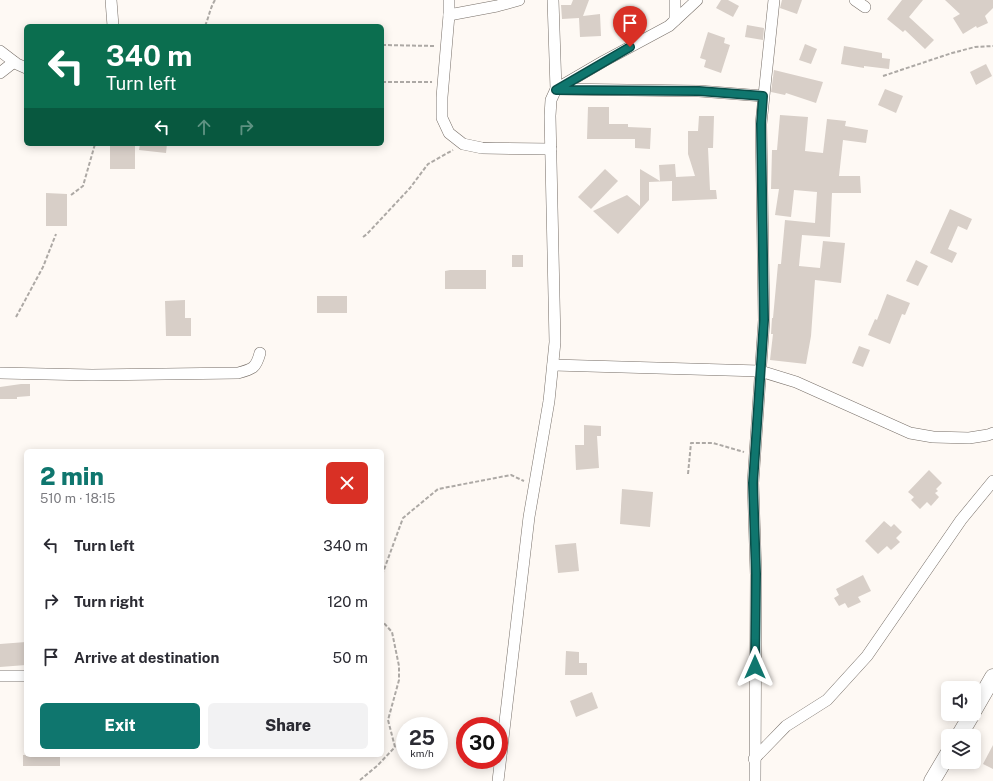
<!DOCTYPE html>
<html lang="en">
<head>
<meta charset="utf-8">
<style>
	:root { --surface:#fff; --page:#f2f2f3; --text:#2b2b33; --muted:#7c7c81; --accent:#0f766e }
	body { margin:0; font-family:"Public Sans",sans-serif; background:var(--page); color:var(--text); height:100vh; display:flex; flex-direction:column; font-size:15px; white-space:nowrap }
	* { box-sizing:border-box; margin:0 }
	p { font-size:13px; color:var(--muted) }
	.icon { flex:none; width:22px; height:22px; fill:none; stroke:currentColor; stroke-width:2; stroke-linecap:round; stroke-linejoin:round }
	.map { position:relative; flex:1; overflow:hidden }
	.panel { position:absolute; left:24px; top:449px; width:360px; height:308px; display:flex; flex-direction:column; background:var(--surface); border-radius:6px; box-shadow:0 2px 10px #0003 }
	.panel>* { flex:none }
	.banner { position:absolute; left:24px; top:24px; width:360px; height:122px; border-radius:6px; box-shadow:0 2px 10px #0003; background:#0b6e4f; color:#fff; overflow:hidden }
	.buttons { position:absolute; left:941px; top:681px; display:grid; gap:8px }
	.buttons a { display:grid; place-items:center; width:40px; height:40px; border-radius:6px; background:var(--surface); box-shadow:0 2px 10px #0003; font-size:20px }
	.speed { position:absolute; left:396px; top:717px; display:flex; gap:8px; font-size:20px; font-weight:700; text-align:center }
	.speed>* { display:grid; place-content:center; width:52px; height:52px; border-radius:50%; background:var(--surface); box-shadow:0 2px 10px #0003; line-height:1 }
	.speed small { font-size:10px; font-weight:400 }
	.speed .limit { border:6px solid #d22; background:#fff; color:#111 }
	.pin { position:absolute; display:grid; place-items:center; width:34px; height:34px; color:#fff; margin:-41px -17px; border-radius:50% 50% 50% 0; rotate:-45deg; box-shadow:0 0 4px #0007 }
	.pin .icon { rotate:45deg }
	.me { position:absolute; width:44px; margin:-22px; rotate:0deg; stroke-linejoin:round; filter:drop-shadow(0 0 3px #0008) }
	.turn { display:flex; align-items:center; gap:14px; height:84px; padding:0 16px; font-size:18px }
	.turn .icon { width:52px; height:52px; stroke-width:2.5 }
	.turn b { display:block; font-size:28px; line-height:34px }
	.lanes { display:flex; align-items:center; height:38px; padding:0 16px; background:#0003; justify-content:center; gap:20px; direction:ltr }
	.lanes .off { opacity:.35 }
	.round { display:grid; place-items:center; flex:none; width:42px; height:42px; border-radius:6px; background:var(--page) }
	.overview { display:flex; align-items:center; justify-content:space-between; height:68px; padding:0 16px }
	h1 { font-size:24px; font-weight:800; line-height:30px; color:var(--accent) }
	.cta { display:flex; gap:8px; margin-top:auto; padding:8px 16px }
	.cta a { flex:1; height:46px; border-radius:6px; background:var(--accent); color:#fff; font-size:16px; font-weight:800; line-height:46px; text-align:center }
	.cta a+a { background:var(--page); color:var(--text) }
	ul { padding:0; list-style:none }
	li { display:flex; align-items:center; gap:12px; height:56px; padding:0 16px }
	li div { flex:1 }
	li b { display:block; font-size:15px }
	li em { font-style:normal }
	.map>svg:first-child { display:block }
	.building { fill:#d8cfc8 }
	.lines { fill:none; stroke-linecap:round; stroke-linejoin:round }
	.street-casing { stroke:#776f68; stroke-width:12 }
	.secondary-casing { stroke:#776f68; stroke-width:17 }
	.path { stroke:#ada9a5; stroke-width:2; stroke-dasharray:4 2; stroke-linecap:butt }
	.street { stroke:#fff; stroke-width:11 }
	.secondary { stroke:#fff; stroke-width:16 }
	.route-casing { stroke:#0a4d48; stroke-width:10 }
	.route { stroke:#0f766e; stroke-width:7 }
</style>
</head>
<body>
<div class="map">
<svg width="993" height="781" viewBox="0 0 993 781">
	<rect width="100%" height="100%" fill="#fef9f4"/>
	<!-- building -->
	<g class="building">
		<path d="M573 0H589L583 16 600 14 601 36 580 37 579 18 562 19 561 5H571Z"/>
		<path d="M721 0H728L739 6 733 17 716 8Z"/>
		<path d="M782 0H802L797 14 780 8Z"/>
		<path d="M902 0H923L909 17 934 40 925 49 905 30 903 32 887 19Z"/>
		<path d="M945 0H993V8L985 16 988 23 977 28 976 26 963 34 953 18 960 14Z"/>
		<path d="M747 25 764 28 763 40 745 37Z"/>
		<path d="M708 32 725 38 724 43 730 45 721 73 704 67 706 60 700 58Z"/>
		<path d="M805 44 817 49 811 64 799 60Z"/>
		<path d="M844 46 882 53V58L890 59 889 69 864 66V68L841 64Z"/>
		<path d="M986 64 992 76 976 85 970 72Z"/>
		<path d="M774 70 823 82 816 103 786 93 785 95 771 92Z"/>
		<path d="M885 89 903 96 896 113 878 105Z"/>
		<path d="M588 107H609V124H628V127L651 128 650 149 635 148V139H587Z"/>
		<path d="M780 115 808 117 805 151 823 153 827 119 846 121 845 126 868 130 866 143 843 140 839 176H860L861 193H832L830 237 802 235 799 266 820 268 823 241 845 243 841 283 815 280 811 336 806 364 770 360 773 334H771L772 318H773L778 264H781L785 220 815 223 817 192 794 190 791 217 775 215 779 189H771L772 150H777Z"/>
		<path d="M699 116H714L713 148H708L710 190H716L717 199 672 201V181L649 182V200L618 234 593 211 627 195 640 206V169L660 181 659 165 675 164 676 177 695 176 688 154V131H698Z"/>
		<rect x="110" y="144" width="25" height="25"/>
		<path d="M140 144H167L166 153 139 150Z"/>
		<path d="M605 169 618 181 591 209 578 197Z"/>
		<path d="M46 193 67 194V226H46Z"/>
		<path d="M950 209 972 219 967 230 958 226 948 249 957 253 952 263 930 253Z"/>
		<rect x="512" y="255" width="11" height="12"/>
		<path d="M916 260 928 266 918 286 906 281Z"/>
		<path d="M450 270H486V289H445V271Z"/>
		<path d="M887 294 910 303 905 315 902 314 890 344 868 335 875 319 877 320Z"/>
		<rect x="317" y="296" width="30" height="17"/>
		<path d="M185 300V318H191V336H166L165 301Z"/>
		<path d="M859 346 870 350 863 367 852 363Z"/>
		<path d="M21 384H30V396L17 397V399H0V387Z"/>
		<path d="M584 425 601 426V436H597L599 468 576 470 575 445H584Z"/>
		<path d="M929 470 942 483 936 489 938 491 935 493 939 497 931 506 927 502 920 509 911 500 914 497 908 492Z"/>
		<path d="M622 489 653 492 650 527 620 524Z"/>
		<path d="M884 521 891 527 894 524 902 532 896 538 900 542 891 550 887 546 878 554 865 541Z"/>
		<path d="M576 543 579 571 558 573 555 545Z"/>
		<path d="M863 575 871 591 858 597 861 602 848 608 845 603 839 606 834 598 839 595 836 589Z"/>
		<path d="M26 642V665L0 667V644Z"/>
		<path d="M566 651 579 652V663H587V675H565Z"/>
		<path d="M592 692 598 708 576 717 570 701Z"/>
		<path d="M993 745V769L983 764Z"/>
		<rect x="23" y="755" width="37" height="11"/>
	</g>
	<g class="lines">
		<defs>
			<g id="street">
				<path d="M111 0 113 26"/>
				<path d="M449 0V15L442 97V118L449 133 463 144 482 148 551 149"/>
				<path d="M553 0 556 89 699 91 763 96"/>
				<path d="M675 0V20"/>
				<path d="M855 0 865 7"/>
				<path d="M449 15 497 6 519 0"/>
				<path d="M0 51 17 64 26 68"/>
				<path d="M0 73 14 62"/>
				<path d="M553 365 760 371 796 382 910 433 933 437 969 438 988 435 993 433"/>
				<path d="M0 373 92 375 238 373C253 369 256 368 260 353"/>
				<path d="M0 676H26"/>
				<path d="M754 759 786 726 827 700 867 656 961 520 993 481"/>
				<path d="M498 781 529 517 549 401 555 342 550 116 551 100 556 89 604 61 669 26 697 0"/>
				<path d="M755 781 756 575 753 483 764 320 761 124 774 0"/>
			</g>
			<g id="secondary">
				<path d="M974 710 993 677"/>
				<path d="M959 736 972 714"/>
				<path d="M932 781 948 754"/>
			</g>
		</defs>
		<!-- street casing -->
		<use href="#street" class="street-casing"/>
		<!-- secondary casing -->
		<use href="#secondary" class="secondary-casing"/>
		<!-- path -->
		<g class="path">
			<path d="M205 26C209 17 210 8 215 0"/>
			<path d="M382 45 436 46"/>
			<path d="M883 76 952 53 975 47 993 46"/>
			<path d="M382 82H432"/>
			<path d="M71 195 83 186 95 144"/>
			<path d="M363 237 367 234 410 188 428 164 453 150"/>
			<path d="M16 317 43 267 56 234"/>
			<path d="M688 474 691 443H713L744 452"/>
			<path d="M382 575 403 518 438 489 511 475 524 481"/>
			<path d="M360 780 377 766 395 747 388 720 399 680V666L392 632 382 621"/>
		</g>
		<!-- street -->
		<use href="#street" class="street"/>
		<!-- secondary -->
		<use href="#secondary" class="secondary"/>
	</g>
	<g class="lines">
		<defs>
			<path id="route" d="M630 47 556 90 699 91 763 96 761 124 764 320 753 483 756 574 755 667"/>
		</defs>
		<!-- route casing -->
		<use href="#route" class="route-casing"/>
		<!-- route -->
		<use href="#route" class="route"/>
	</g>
</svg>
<div class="buttons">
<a><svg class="icon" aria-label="sound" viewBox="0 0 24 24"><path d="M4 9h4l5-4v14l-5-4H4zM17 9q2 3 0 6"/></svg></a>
<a><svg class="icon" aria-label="layers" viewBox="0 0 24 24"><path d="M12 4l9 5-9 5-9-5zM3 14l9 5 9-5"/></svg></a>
</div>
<div class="speed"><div>25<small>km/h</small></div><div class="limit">30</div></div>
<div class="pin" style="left:630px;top:47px;background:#d93025"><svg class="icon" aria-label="arrive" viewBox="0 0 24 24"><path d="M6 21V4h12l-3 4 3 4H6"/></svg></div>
<svg class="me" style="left:755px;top:667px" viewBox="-20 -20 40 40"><path d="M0-17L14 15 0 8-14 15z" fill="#0f766e" stroke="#fff" stroke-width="4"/></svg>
<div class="banner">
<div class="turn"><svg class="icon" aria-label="left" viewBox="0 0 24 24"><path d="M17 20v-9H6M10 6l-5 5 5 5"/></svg><div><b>340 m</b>Turn left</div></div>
<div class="lanes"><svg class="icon" aria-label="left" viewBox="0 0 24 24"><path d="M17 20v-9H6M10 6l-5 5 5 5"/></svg><svg class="icon off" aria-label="ahead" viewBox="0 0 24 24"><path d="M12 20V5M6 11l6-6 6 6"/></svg><svg class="icon off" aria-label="right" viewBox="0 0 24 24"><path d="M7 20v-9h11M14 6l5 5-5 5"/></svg></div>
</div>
<section class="panel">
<div class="overview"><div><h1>2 min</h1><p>510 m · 18:15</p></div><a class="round" style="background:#d93025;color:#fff"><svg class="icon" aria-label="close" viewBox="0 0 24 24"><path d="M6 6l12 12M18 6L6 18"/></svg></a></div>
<ul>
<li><svg class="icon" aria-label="left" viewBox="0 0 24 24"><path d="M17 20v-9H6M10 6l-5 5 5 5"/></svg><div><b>Turn left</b></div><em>340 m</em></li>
<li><svg class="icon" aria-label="right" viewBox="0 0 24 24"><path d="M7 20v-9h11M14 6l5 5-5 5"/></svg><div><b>Turn right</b></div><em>120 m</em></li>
<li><svg class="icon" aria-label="arrive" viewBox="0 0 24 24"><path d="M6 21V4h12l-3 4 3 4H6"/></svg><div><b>Arrive at destination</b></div><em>50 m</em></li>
</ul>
<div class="cta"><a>Exit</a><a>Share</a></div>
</section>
</div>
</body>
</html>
